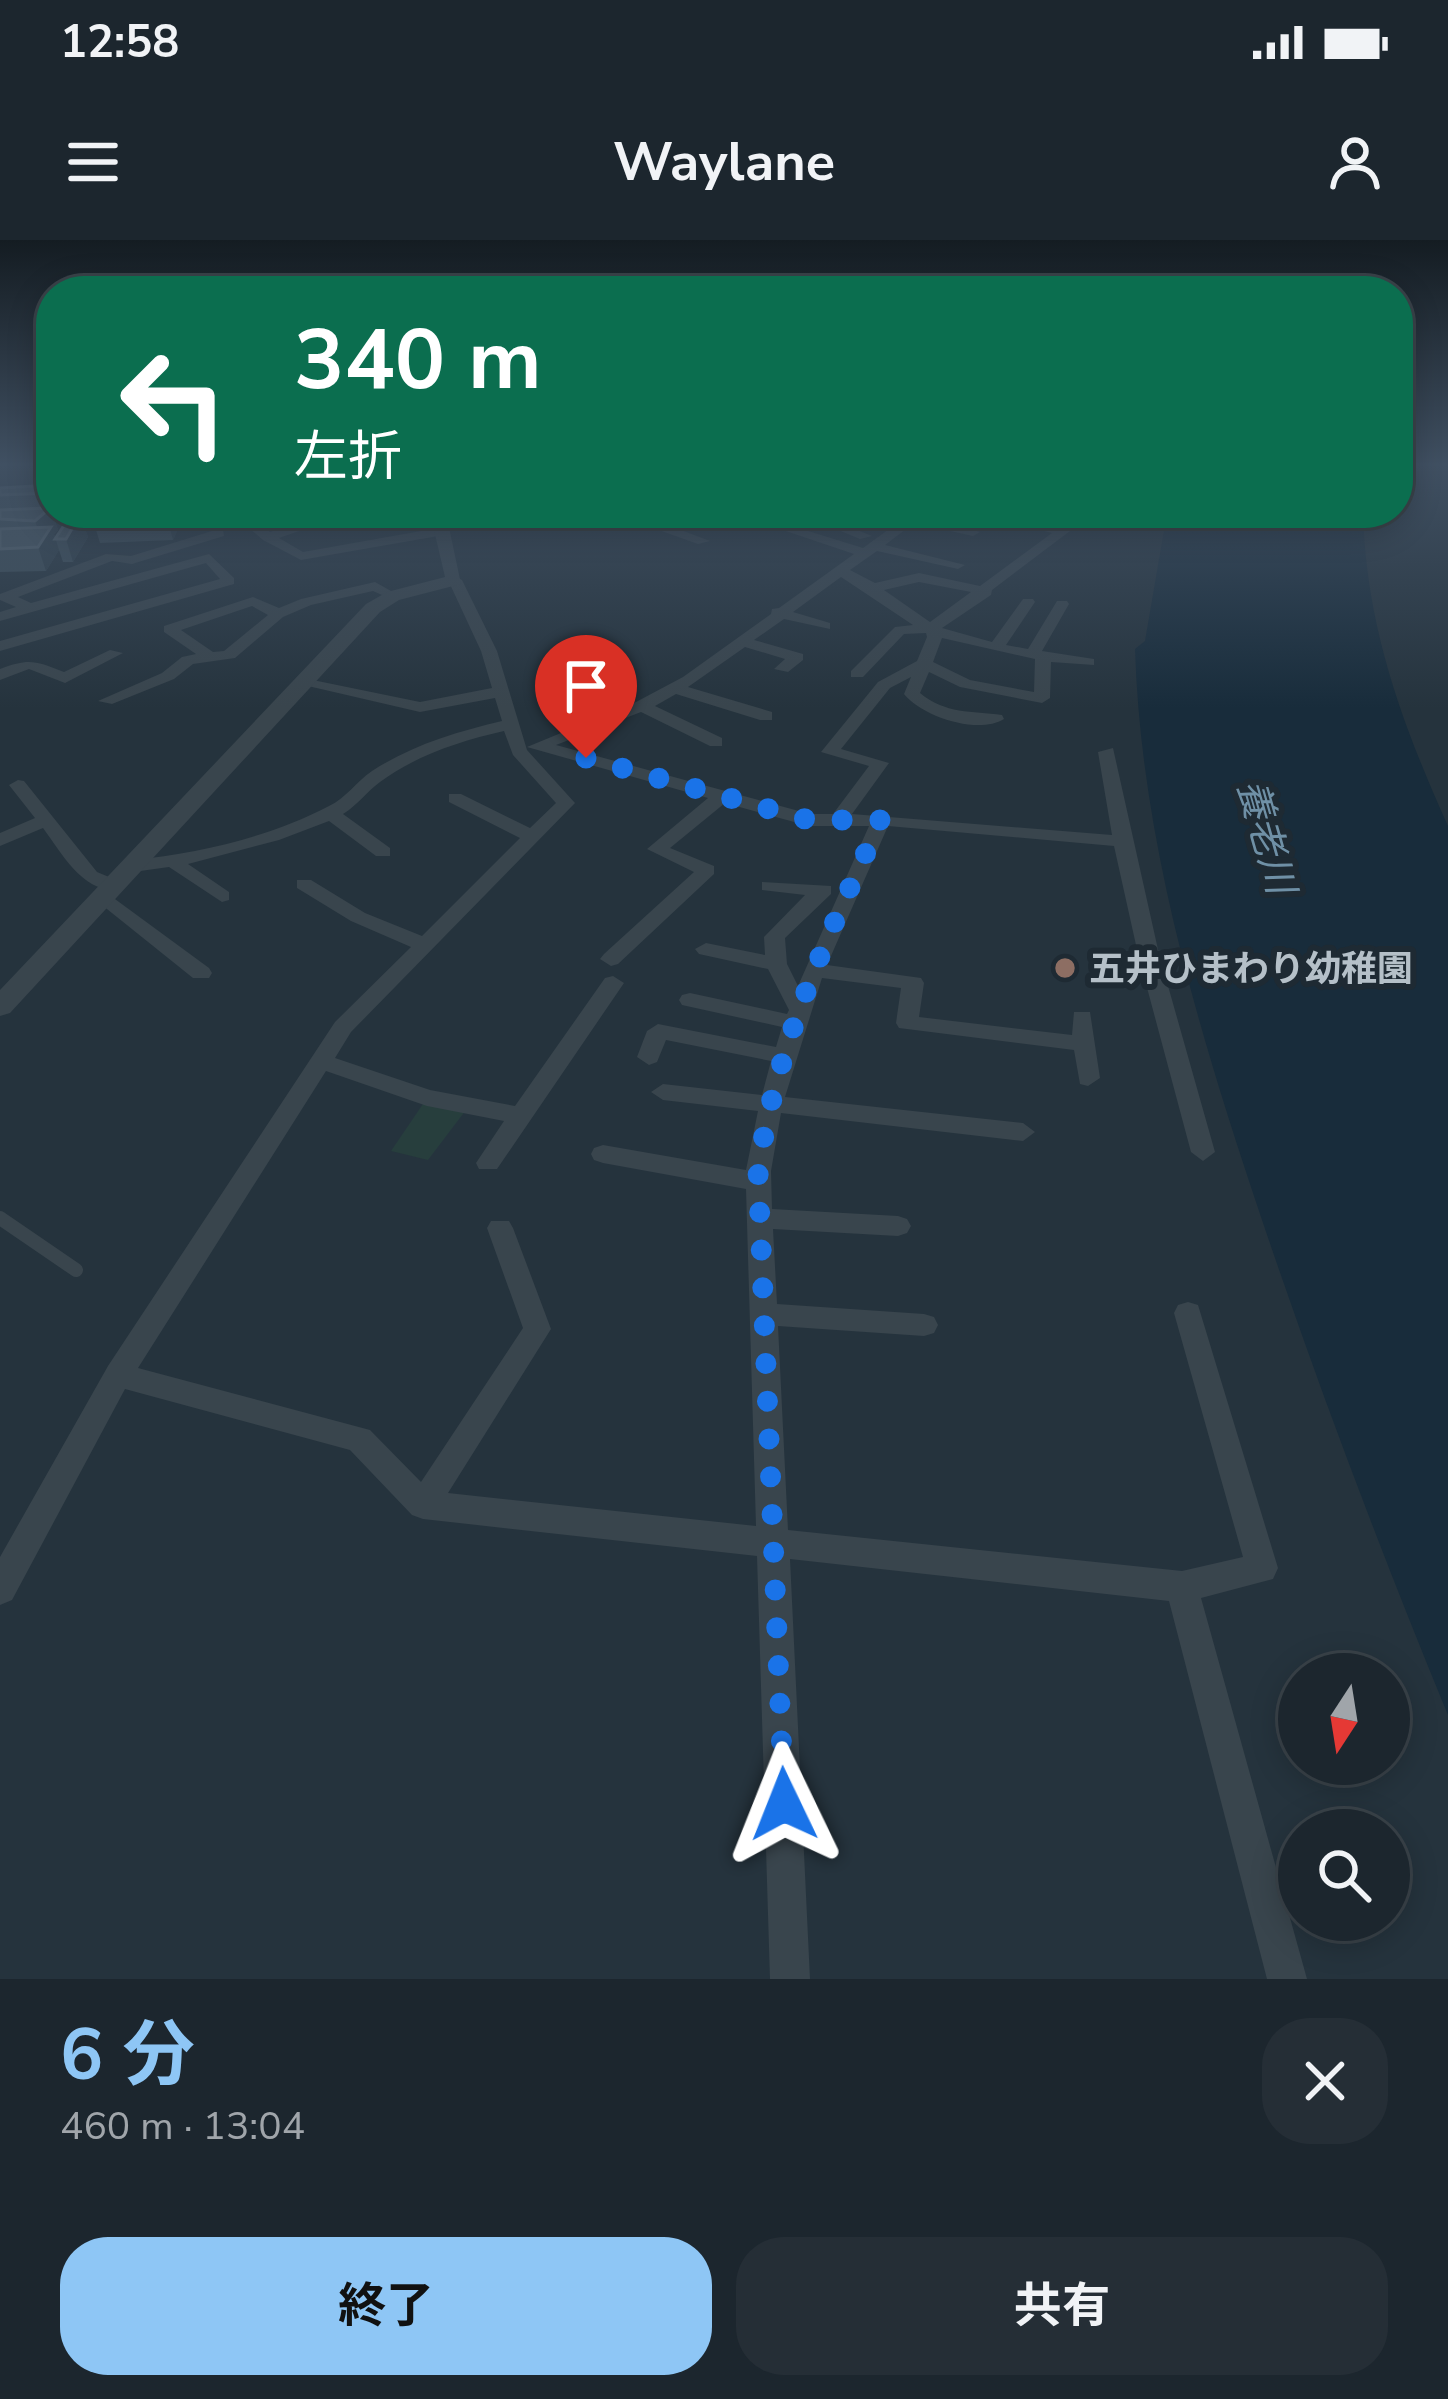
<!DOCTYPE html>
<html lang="ja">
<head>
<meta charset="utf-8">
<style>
	:root { --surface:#1c262e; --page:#252e36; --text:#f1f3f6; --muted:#a0a5aa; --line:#3a434a; --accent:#8ec6f5 }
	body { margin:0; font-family:"Nunito Sans","Noto Sans JP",sans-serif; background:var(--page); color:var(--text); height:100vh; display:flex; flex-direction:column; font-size:45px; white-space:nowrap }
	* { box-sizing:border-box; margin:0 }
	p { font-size:39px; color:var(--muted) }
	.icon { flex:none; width:66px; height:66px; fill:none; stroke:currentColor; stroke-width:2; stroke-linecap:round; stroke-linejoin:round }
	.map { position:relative; height:1739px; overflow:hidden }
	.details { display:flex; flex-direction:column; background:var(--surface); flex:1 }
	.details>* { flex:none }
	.banner { position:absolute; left:36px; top:36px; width:1377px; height:252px; border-radius:48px; box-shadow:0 6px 30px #0003,0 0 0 3px var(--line); background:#0b6e4f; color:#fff; overflow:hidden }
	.needle { width:78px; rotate:192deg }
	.fabs { position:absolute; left:1278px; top:1413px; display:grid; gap:24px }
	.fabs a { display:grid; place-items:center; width:132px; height:132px; border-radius:50%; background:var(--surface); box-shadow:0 6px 30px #0003,0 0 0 3px var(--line); font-size:60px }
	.pin { position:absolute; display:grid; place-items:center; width:102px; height:102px; color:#fff; margin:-123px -51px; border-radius:50% 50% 50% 0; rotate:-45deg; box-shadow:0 0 12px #0007 }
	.pin .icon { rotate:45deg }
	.me { position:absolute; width:132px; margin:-66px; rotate:358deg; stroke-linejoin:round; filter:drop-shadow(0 0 9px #0008) }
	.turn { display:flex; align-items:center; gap:42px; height:252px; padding:0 60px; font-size:54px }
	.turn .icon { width:156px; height:156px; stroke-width:2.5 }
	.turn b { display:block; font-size:84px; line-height:102px }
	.round { display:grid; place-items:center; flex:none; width:126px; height:126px; border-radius:48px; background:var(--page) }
	.overview { display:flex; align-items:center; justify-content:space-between; height:204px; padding:0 60px }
	h1 { font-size:72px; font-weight:700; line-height:90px; color:var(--accent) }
	.action { display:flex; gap:24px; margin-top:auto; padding:24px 60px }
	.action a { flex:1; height:138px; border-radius:48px; background:var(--accent); color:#111; font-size:48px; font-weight:700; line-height:138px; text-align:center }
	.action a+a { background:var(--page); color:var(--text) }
	.status { display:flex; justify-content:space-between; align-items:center; height:84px; padding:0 60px; background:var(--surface); direction:ltr }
	.status svg { height:33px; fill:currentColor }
	header { display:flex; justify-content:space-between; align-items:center; height:156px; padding:0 60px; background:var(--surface); font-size:54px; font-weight:700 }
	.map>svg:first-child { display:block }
	.green { fill:#273e3d }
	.water { fill:#182c3b }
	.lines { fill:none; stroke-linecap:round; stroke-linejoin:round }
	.service { stroke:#39454d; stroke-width:14 }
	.minor { fill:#39454d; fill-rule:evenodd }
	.tertiary { fill:#39454d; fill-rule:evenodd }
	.wall { fill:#3d4e59 }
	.shaded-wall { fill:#2e3e49 }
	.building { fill:#4a5a65; stroke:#5b6a75; stroke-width:3 }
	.route { stroke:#1a73e8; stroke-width:21; stroke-dasharray:0 37.8 }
	.education-dot { fill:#8d6e63; stroke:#1e2a33; stroke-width:4.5 }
	.labels { text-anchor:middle; stroke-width:12; stroke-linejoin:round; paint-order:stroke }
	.poi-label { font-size:36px; font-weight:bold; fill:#b5c0c8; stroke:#1e2a33; text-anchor:start }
	.water-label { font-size:39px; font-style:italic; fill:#6f90a6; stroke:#1e2a33 }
</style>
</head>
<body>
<div class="status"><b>12:58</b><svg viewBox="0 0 49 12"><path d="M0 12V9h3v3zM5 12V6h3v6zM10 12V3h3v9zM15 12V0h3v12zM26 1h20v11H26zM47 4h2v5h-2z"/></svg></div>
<header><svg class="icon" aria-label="menu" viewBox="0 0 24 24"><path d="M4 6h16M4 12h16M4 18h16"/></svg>Waylane<svg class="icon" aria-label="person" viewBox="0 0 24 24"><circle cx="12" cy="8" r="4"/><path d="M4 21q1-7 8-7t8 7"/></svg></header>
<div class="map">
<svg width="1448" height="1739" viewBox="0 0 1448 1739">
	<rect width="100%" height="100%" fill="#25333d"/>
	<!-- green -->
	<path class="green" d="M427 858 469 866 428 920 391 911Z"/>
	<!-- water -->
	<path class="water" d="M1167 273H1363C1366 386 1402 484 1448 586V1475C1380 1310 1317 1143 1260 974 1199 792 1141 601 1135 409L1145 401Z"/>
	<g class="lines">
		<!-- service -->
		<path class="service" d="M0 978 76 1030"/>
		<!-- minor -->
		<g class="minor">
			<path d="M208 273H220L224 296 132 324 112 321 18 357 31 363 209 314 234 338V344L0 411V401L220 339 206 323 0 381V372L16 367 0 360V354L106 314 131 316 212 291Z"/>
			<path d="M254 273H272L257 281 270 292 332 273H351L279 298 303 312 438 288V283L475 273H496L449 288V294L444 295 301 320 263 300 243 283V277Z"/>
			<path d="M635 273H647L649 278 710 301 698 304 639 283Z"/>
			<path d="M797 273H815L872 296 860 299Z"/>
			<path d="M859 273H877L900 281 912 273H926L923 277 980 292 973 296 914 283 885 305 965 325 958 329 877 311 850 330 875 343 919 333 980 346 1052 293 977 273H1000L1070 291 992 350 991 355 942 388 992 402 1023 359H1033L1035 362 1006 405 1028 409 1057 361H1067L1069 364 1042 411 1094 419V425L1051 422 1050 458 1042 463 960 447 929 432 920 453C945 474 972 471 1002 475L1004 479C978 495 923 477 904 454L911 437 890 448 841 509 889 523 852 574 1112 595 1098 512 1113 508 1159 714 1215 912 1203 921 1191 912 1138 714 1114 606 888 586 827 725 921 738 924 743 919 777 1072 795 1074 772H1090L1100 838 1088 846 1080 844 1074 810 899 788 896 783 901 748 822 738 785 857 1023 883 1035 892 1023 901 781 873 771 931 772 969 898 976 907 979 911 986 907 993 898 996 773 989 777 1064 924 1074 934 1077 938 1085 934 1093 924 1096 778 1086 788 1290 1182 1331 1243 1317 1174 1073 1178 1065 1188 1062 1198 1065 1278 1328 1273 1339 1201 1358 1307 1739H1267L1169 1361 790 1319 810 1739H770L757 1316 423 1279 412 1275 350 1210 125 1149 12 1360 0 1365V1317L108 1126 335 782 411 707 351 681 297 648V640H311L365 673 422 696 520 598 449 562V554H461L530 588 556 563 513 515 504 491C460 501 417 515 380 542 366 552 358 565 343 574L390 608V616H376L329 581 279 600 188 624 229 652V660L222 662 169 627 133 632 123 626 133 620C200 613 270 597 329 566 346 558 356 542 372 531 412 505 456 492 502 481L495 458 420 472 295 443 303 438 420 462 492 448 481 411 448 340 455 336 462 340 497 411 527 510 575 563 351 792 335 818 430 850 515 866 605 738 613 736 624 743 497 929H479L476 923 504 881 427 866 326 831 138 1128 370 1190 421 1242 523 1088 487 988 491 981H509L513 988 551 1089 448 1253 756 1286 746 949 603 923 594 920 591 914 594 908 603 905 746 930 758 871 663 860 651 852 663 844 762 855 771 821 666 800 657 822 649 825 637 817 647 791 658 784 776 807 782 787 682 765 679 760 682 755 690 753 787 774 789 770 768 729 699 714 695 709 706 703 765 715 764 697 805 655 762 650V642L831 646V654L785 698 787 724 798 746 869 586H809L725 563 670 608 714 626V634L618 724 611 726 600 719 604 714 694 632 647 609 708 558 527 507 636 462 683 437 771 374 772 369 779 368 854 314 753 280V274L863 308 892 287ZM841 337 913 385 895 387 851 431V437H863L904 394 926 393 927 397 917 421 878 442 821 512 869 526 833 574H810L556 505 641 472 710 506H722V498L655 466 676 454 760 480H772V472L688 447 745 407 785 419 774 429 788 432 803 420V414L754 400 784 379 830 389V383L793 372ZM919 342 971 352 930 382 884 350ZM942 398 1035 419 1034 452 970 440 933 422Z"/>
			<path d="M375 342 400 356 393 360 373 351 311 365 283 377 235 418 193 424 174 439 112 464 98 461 162 433 182 417 196 414 164 392V386L253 357 279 368 301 359ZM252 366 268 375 224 411 213 412 181 390Z"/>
			<path d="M110 410 123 413 65 443 29 429 0 440V429C30 418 35 421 64 432Z"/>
			<path d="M18 540 24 541 97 632 121 642V650C83 654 63 615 43 588L0 606V593L35 578 9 545Z"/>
			<path d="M104 651 209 728 212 733 209 738H193L97 661V653Z"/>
		</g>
		<!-- tertiary -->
		<path class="tertiary" d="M430 273H446L461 344 399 360 380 372 10 773 0 776V750L366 364 387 352 445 337Z"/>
	</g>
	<!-- wall -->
	<path class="wall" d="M51 245V273H175L179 287 173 300 100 303 93 280 96 277V274L53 275 58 290 54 294 56 299 80 275 88 297 73 322H63L59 310 46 331 0 332V248Z"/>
	<!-- shaded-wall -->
	<g class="shaded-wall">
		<path d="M50 268 58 290 54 294 59 310 46 331 38 307 42 301 35 281Z"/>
		<path d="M168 273H175L179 287 173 300 167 277Z"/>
		<path d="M80 275 88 297 73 322 66 299Z"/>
	</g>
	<!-- building -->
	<g class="building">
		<path d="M51 245V253L0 255V248Z"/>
		<path d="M50 268 35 281 0 279V270Z"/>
		<path d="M100 273H169L167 277 93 280Z"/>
		<path d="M71 275H80L66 299H55Z"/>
		<path d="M51 287 38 307 0 309V289Z"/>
	</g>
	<!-- sky -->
	<linearGradient id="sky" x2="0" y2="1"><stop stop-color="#141c22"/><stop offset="0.48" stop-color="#405062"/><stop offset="1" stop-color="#405062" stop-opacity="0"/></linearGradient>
	<rect width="1448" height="468" fill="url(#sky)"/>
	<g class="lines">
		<!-- route -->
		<path class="route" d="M586 518 809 580H881C828 695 776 804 758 931L784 1564"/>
	</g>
	<!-- markers -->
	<circle class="education-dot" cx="1065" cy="728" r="12"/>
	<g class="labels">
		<!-- poi labels -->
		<g class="poi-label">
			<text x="1089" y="741">五井ひまわり幼稚園</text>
		</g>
		<!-- water labels -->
		<g class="water-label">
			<text transform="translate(1267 596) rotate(74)" y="14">養老川</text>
		</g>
	</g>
</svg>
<div class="fabs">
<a><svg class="needle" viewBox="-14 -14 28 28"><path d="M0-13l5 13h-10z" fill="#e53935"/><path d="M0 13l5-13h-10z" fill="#a0a5aa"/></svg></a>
<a><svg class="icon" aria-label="search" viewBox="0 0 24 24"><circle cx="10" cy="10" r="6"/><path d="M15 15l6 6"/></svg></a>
</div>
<div class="pin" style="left:586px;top:518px;background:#d93025"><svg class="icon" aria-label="arrive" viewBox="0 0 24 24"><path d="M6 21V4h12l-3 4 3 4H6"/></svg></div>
<svg class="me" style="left:784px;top:1564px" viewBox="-20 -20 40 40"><path d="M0-17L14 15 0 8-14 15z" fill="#1a73e8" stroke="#fff" stroke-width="4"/></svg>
<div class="banner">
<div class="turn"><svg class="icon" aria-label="left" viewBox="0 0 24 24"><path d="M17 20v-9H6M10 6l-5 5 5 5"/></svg><div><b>340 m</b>左折</div></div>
</div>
</div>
<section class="details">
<div class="overview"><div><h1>6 分</h1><p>460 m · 13:04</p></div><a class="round"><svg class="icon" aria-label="close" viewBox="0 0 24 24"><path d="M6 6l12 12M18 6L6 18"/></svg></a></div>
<div class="action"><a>終了</a><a>共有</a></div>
</section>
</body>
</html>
